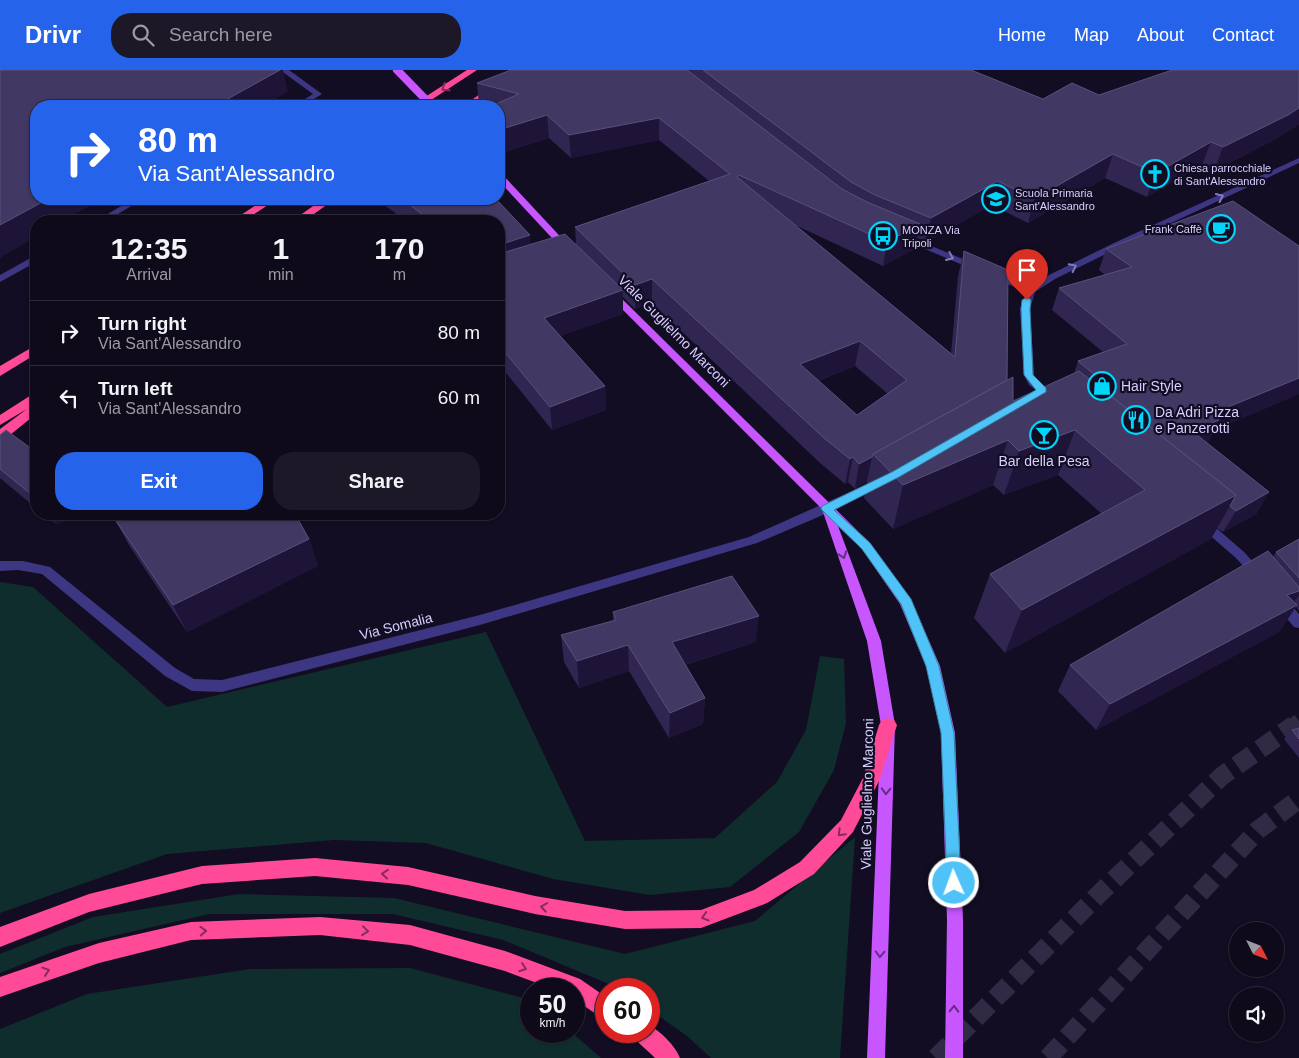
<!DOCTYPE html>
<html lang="en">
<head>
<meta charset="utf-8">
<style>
	:root { --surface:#0e0a1a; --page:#1c1827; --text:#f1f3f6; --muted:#9b9aa2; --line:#2e2b39; --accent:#2563eb }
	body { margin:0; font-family:Arial,sans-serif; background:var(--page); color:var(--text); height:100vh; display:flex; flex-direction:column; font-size:19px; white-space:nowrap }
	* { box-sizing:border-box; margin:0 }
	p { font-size:16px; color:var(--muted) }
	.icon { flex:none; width:28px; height:28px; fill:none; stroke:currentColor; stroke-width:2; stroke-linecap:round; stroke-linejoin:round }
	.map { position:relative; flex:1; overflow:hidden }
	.sheet { position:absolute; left:30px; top:145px; width:475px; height:305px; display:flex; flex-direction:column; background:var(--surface); border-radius:20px; box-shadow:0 1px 4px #0004,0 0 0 1px var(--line) }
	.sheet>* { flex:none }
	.guide { position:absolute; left:30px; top:30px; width:475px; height:105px; border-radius:20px; box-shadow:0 1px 4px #0004,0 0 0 1px var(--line); background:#2563eb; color:#fff; overflow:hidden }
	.needle { width:32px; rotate:132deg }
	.tools { position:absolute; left:1229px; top:852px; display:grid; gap:10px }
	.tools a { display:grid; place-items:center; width:55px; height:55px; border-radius:50%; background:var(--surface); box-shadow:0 1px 4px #0004,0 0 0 1px var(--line); font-size:25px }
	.speed { position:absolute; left:520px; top:908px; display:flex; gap:10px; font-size:25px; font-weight:700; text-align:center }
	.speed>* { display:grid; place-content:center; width:65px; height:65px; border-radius:50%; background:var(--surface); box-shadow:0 1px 4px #0004,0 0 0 1px var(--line); line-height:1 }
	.speed small { font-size:12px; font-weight:400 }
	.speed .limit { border:8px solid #d22; background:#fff; color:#111 }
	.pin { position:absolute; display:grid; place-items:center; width:42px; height:42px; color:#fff; margin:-51px -21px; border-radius:50% 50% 50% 0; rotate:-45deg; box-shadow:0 0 5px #0007 }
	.pin .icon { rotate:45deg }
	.me { position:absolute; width:55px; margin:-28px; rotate:358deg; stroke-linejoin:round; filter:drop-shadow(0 0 4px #0008) }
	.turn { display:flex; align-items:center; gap:18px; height:105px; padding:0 25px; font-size:22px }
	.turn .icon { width:65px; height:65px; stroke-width:2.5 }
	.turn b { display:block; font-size:35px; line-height:42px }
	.eta { display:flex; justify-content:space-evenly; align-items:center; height:85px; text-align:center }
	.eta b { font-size:30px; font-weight:700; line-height:35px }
	.cta { display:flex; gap:10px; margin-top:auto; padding:10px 25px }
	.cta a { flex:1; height:58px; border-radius:20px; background:var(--accent); color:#fff; font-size:20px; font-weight:700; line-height:58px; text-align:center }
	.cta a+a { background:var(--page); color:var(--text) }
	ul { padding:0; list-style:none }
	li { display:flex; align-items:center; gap:15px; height:65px; padding:0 25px; border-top:1px solid var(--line) }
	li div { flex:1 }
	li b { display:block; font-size:19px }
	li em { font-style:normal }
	header { display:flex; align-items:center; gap:30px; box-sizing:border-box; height:70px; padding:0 25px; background:var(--accent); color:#fff }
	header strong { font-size:24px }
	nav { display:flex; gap:28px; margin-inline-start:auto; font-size:18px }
	.search { width:350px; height:45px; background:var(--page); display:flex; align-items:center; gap:12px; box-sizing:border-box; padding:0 18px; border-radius:20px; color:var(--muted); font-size:19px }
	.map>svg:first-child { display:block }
	.green { fill:#102d2d }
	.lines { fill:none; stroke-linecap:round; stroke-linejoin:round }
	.highway-tunnel-far1 { stroke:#302a44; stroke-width:15; stroke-dasharray:15 8; stroke-linecap:butt }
	.highway-tunnel { stroke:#302a44; stroke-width:19; stroke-dasharray:19 9; stroke-linecap:butt }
	.minor { fill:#3d3783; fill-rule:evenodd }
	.major { fill:#c856ff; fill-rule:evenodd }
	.highway { fill:#ff4a98; fill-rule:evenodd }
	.major-bridge { stroke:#c856ff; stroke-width:8 }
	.wall { fill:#312651; fill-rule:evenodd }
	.shaded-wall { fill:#1d1437 }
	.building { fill:#423864; stroke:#5a507c; fill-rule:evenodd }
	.oneway { stroke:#882c5e }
	.oneway2 { stroke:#827bbb }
	.oneway3 { stroke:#642e86 }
	.route { fill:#4fc3f7; stroke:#337fa1 }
	.labels { text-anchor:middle; stroke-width:4.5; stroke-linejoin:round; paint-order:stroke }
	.far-poi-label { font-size:11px; fill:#d7cfff; stroke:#120d23; text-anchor:start }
	.street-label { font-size:14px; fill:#d7cfff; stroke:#120d23 }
	.poi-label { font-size:14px; fill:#d7cfff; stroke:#120d23; text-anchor:start }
</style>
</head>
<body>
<header>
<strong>Drivr</strong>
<div class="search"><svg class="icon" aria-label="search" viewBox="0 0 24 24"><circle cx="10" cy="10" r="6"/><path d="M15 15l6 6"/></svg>Search here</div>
<nav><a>Home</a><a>Map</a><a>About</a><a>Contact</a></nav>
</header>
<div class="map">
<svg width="1299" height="988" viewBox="0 0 1299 988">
	<rect width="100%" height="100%" fill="#120d23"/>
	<!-- green -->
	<g class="green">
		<path d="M0 512 33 517 167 637 486 562 585 771 715 768 777 712 806 660 820 586 844 589 846 653 834 700 799 762 730 817 650 825 553 809 426 773 334 770 167 784 0 843Z"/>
		<path d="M855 767 840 988H711L687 966 649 939V919H621L503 870 393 844H209L65 877 0 903V884L93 847 239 824 394 828 625 884 755 851Z"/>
		<path d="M410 898 531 930V961H570L601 988H0V959L87 924 250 899Z"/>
	</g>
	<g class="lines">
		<!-- highway-tunnel-far1 -->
		<path class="highway-tunnel-far1" d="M1292 656 1299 651"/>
		<!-- highway-tunnel -->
		<g class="highway-tunnel">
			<path d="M936 988 1098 825 1222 706 1294 655"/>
			<path d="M1048 988 1258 760 1299 729"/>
		</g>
		<!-- minor -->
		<g class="minor">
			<path d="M280 0H289L322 24 303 36H294L313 24Z"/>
			<path d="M1299 88V93L1120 177 1055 209 1035 222 1030 239 1034 305 1037 311 1057 326 1058 328 1057 330 1053 331 1029 315 1024 305 1020 239 1026 222 897 167 902 164 905 165 1030 217 1049 205 1114 173Z"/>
			<path d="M133 129H143L106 151H96Z"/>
			<path d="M36 185V192L0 212V205Z"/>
			<path d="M879 409 885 413 883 416 830 442 757 473 480 555 222 622 192 621 165 606 42 504 18 500 0 501V491H23L50 497 175 598 194 609 222 610 480 545 749 467Z"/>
			<path d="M1203 449 1207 450 1244 482 1263 503 1265 506 1263 509H1255L1236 488 1199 456 1197 453 1199 450Z"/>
			<path d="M1280 526 1285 528 1299 544V558L1294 557 1275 534 1274 531 1275 528Z"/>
		</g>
		<!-- major -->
		<g class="major">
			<path d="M499 104H502L570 177V181H564L499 111Z"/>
			<path d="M611 220 614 221 870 473 912 532 940 596 955 663 963 850V988H945L947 850 941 663 926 596 900 534 862 479 838 456 881 571 895 655 885 988H867L881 655 867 571 822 439 606 223Z"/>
		</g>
		<!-- highway -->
		<g class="highway">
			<path d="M467 0H477L422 36H411Z"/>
			<path d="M514 0H524L473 36H463Z"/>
			<path d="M265 129H277L244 151H232Z"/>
			<path d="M323 129H335L304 151H292Z"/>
			<path d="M36 275V284L0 306V296Z"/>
			<path d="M36 322V332L32 335 36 334V344L5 369 0 370V359L27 339 0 355V345Z"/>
			<path d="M888 648 894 650 897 655 880 709 853 762 814 804 767 833 701 858 625 859 535 844 408 815 315 806 202 814 89 842 0 877V857L89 824 202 796 315 788 408 797 535 826 625 841 701 840 754 820 800 792 841 750 863 708 879 655 882 650Z"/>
			<path d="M320 847 410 855 505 881 580 909 606 927V949L599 946 574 929V919H553L505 901 410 875 320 865 191 870 99 893 0 927V907L99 873 191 852Z"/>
			<path d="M649 955C661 962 674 974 680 988H655C647 979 634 971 630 961H649Z"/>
		</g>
		<!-- major-bridge -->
		<path class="major-bridge" d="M397 0 432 36"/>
	</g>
	<!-- wall -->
	<g class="wall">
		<path d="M511 0H971L1043 29 1099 25 1278 68 1214 101 1202 95 1147 127 1105 108 1028 153 992 135 926 172 918 168 916 178 883 196 795 155 951 284 958 206 964 181 1007 310 1013 331 1074 304 1078 291 1103 282 1052 240 1059 218 1105 205 1099 200 1106 179 1299 176V324L1214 360 1208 372H1206L1269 422 1256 444 1223 462 1217 458 1211 469 1005 583 974 548 990 504 1102 444 1058 405 1004 425 993 415 893 459 864 428 867 411 855 419 848 412 845 414 820 393 652 233 635 239 623 227V244L560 266 605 316 606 340 552 360 499 294V151H406L376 129H496L531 175 576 174 575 157 709 111 659 70 571 88 549 68 499 84V36H479L477 13ZM855 296 888 324 857 345 818 311Z"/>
		<path d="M0 365 36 382V438L0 408Z"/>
		<path d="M43 444H85L56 454Z"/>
		<path d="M114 448 309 469 318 496 187 562 129 475Z"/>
		<path d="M1299 469V541L1296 537 1279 562 1096 660 1058 621 1070 595 1273 487 1276 482Z"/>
		<path d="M613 542 756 572 685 595 705 628 703 654 669 668 629 601 579 618 564 592 561 565 613 551Z"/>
		<path d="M1299 658V688L1284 669 1292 660Z"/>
	</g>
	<!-- shaded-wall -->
	<g class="shaded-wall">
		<path d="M280 0H283L288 22 264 36H215Z"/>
		<path d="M1299 38V55L1278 68 1214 101 1223 77Z"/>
		<path d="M547 45 549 68 499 84V60Z"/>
		<path d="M659 48V70L571 88 569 65Z"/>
		<path d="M1211 72 1202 95 1147 127 1156 103Z"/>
		<path d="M1113 84 1105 108 1028 153 1034 129Z"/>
		<path d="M998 111 992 135 926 172 931 148Z"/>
		<path d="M48 129H102L63 151H36V167L0 188V155Z"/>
		<path d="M920 154 916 178 883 196 887 172Z"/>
		<path d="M530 165 532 188 499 199V175Z"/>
		<path d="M652 209V233L635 239V215Z"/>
		<path d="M623 220V244L546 271 544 248Z"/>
		<path d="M860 271 855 296 796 319 800 294Z"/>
		<path d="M1299 308V324L1214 360 1208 372 1181 383 1192 361 1211 344Z"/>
		<path d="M605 316 606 340 552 360 550 337Z"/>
		<path d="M1075 360 1058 405 1004 425 1019 381Z"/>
		<path d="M1008 370 993 415 893 459 903 415Z"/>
		<path d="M853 387 848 412 845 414 850 389Z"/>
		<path d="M872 387 867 411 855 419 859 394Z"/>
		<path d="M1269 422 1256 444 1223 462 1236 441Z"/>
		<path d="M1236 425 1211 469 1005 583 1022 540Z"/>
		<path d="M50 444H85L56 454Z"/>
		<path d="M309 469 318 496 187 562 173 535Z"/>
		<path d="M1299 521V525L1289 540 1297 535 1279 562 1096 660 1110 634 1287 525Z"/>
		<path d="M759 546 756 572 671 599 672 572Z"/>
		<path d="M628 575 629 601 579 618 577 591Z"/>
		<path d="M705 628 703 654 669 668 670 643Z"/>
	</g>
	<!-- building -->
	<g class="building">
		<path d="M0 0H280L215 36H36V129H48L0 155Z"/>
		<path d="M511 0H687L842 119 867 132 920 154 887 172 739 105 737 107 955 287 964 181 1008 200 1007 310 873 384 872 387 859 394 853 387 850 389 824 368 652 209 635 215 575 157 730 104 659 48 569 65 547 45 499 60V36H491L519 24 477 13ZM860 271 907 310 857 345 800 294Z"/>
		<path d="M703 0H971L1043 29 1072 13 1099 25 1172 0H1299V38L1288 45 1223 77 1211 72 1156 103 1113 84 1034 129 998 111 931 148 875 125 851 112Z"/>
		<path d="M402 129H496L530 165 499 175V151H406L422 144Z"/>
		<path d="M1233 131 1299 176V308L1211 344 1219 350 1192 361 1269 422 1236 441 1230 436 1236 425 1094 313 1101 310 1078 291 1127 274 1059 218 1132 197 1106 179Z"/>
		<path d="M565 164 623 220 544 248 605 316 550 337 499 275V184Z"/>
		<path d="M1079 301 1236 425 1022 540 990 504 1145 420 1075 360 1019 381 1008 370 903 415 873 384 1013 307V331Z"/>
		<path d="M6 360 36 382V428L0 399V365Z"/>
		<path d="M123 444H295L309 469 173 535 114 448Z"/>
		<path d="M1299 469V508L1276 482Z"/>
		<path d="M1268 481 1299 517V521L1287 525 1297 535 1110 634 1070 595Z"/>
		<path d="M732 506 759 546 672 572 705 628 670 643 628 575 577 591 561 565 616 550 613 542Z"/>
		<path d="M1299 658V669L1292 660Z"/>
	</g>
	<!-- one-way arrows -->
	<defs><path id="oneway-chevron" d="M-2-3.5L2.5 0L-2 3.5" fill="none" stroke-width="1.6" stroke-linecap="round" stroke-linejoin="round" transform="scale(1.25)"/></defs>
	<g class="oneway">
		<use href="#oneway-chevron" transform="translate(445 18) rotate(147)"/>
		<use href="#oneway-chevron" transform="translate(841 763) rotate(134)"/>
		<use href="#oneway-chevron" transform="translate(385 804) rotate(-175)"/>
		<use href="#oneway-chevron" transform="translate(544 837) rotate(-171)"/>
		<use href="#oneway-chevron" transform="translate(705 847) rotate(164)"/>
		<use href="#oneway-chevron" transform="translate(203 861) rotate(-2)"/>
		<use href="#oneway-chevron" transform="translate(365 861) rotate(6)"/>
		<use href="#oneway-chevron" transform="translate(523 898) rotate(20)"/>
		<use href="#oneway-chevron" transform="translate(46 901) rotate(-18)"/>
	</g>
	<g class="oneway2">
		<use href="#oneway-chevron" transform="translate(1220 127) rotate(-25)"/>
		<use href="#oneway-chevron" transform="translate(950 187) rotate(23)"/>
		<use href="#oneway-chevron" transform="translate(1073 197) rotate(-26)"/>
	</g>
	<g class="oneway3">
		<use href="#oneway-chevron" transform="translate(843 485) rotate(70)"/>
		<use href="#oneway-chevron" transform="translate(886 721) rotate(92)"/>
		<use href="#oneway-chevron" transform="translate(880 884) rotate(92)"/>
		<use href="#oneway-chevron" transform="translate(954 939) rotate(-89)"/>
	</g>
	<!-- route -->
	<path class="route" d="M1027 227 1031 230 1030 239 1033 305 1046 318V322L899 407 834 440 870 473 911 529 939 596 954 663 961 813 959 818 954 820 949 818 947 813 941 663 926 596 901 534 862 479 821 439 822 436 892 402 1036 320 1024 305 1021 239 1022 230Z"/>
	<!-- icons -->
	<defs>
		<symbol id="church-ring" viewBox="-11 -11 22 22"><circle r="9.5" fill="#120d23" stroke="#00d5fa" stroke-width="1.5"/><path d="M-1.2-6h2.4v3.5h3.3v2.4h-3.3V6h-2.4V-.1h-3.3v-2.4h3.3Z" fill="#00d5fa"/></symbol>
		<symbol id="school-ring" viewBox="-11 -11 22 22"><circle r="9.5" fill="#120d23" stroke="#00d5fa" stroke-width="1.5"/><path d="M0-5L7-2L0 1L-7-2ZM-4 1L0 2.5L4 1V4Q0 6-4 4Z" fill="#00d5fa"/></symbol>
		<symbol id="cafe-ring" viewBox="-11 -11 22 22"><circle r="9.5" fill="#120d23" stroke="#00d5fa" stroke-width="1.5"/><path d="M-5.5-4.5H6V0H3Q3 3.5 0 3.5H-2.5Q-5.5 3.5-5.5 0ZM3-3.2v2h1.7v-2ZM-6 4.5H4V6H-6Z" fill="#00d5fa"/></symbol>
		<symbol id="bus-ring" viewBox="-11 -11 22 22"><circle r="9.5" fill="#120d23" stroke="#00d5fa" stroke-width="1.5"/><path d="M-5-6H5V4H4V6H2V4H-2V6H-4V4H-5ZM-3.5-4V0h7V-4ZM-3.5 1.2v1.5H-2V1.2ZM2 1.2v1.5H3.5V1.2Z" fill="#00d5fa"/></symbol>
		<symbol id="shop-ring" viewBox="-11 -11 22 22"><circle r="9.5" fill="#120d23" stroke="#00d5fa" stroke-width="1.5"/><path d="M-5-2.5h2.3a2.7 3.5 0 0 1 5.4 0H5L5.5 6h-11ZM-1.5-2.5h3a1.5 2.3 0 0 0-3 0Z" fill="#00d5fa"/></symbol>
		<symbol id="restaurant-ring" viewBox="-11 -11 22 22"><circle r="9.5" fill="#120d23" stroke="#00d5fa" stroke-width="1.5"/><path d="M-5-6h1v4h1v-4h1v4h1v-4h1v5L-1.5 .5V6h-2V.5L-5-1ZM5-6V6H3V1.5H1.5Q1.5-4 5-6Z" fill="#00d5fa"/></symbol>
		<symbol id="bar-ring" viewBox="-11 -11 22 22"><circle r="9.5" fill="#120d23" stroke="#00d5fa" stroke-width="1.5"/><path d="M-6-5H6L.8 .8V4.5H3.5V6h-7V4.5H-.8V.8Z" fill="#00d5fa"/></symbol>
	</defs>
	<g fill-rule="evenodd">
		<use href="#church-ring" x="1139" y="88" width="32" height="32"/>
		<use href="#school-ring" x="980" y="113" width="32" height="32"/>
		<use href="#cafe-ring" x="1205" y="143" width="32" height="32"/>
		<use href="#bus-ring" x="867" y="150" width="32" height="32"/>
		<use href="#shop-ring" x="1086" y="300" width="32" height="32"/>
		<use href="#restaurant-ring" x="1120" y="334" width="32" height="32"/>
		<use href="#bar-ring" x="1028" y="349" width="32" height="32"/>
	</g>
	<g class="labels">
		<!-- far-poi labels -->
		<g class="far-poi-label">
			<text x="1174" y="102">Chiesa parrocchiale<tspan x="1174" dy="13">di Sant'Alessandro</tspan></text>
			<text x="1015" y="127">Scuola Primaria<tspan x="1015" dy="13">Sant'Alessandro</tspan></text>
			<text x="1202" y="163" text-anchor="end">Frank Caffè</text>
			<text x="902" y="164">MONZA Via<tspan x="902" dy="13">Tripoli</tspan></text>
		</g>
		<!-- street labels -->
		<g class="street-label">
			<text transform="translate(674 261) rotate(45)" y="5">Viale Guglielmo Marconi</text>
			<text transform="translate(396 556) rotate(-14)" y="5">Via Somalia</text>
			<text transform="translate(867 724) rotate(-89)" y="5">Viale Guglielmo Marconi</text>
		</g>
		<!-- poi labels -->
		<g class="poi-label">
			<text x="1121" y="321">Hair Style</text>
			<text x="1155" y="347">Da Adri Pizza<tspan x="1155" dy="16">e Panzerotti</tspan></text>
			<text x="1044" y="396" text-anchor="middle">Bar della Pesa</text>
		</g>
	</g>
</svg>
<div class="tools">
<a><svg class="needle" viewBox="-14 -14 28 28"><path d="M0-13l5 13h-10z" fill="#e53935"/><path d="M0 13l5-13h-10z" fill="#9b9aa2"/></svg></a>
<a><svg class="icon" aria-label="sound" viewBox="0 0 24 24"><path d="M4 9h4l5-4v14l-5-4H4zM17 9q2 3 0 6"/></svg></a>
</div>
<div class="speed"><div>50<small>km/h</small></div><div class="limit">60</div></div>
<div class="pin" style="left:1027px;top:230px;background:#d93025"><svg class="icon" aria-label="arrive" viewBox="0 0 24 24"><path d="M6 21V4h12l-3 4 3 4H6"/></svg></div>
<svg class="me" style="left:954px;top:813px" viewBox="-20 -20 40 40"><circle r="17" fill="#4fc3f7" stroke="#fff" stroke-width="3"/><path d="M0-11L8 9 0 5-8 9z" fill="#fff"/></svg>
<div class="guide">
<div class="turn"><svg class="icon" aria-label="right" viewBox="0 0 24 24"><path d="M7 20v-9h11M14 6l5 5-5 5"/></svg><div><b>80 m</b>Via Sant'Alessandro</div></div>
</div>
<section class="sheet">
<div class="eta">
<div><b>12:35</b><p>Arrival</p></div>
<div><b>1</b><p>min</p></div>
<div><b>170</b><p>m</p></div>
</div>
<ul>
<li><svg class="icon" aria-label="right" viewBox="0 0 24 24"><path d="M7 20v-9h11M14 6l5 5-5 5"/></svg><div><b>Turn right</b><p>Via Sant'Alessandro</p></div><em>80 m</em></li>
<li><svg class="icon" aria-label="left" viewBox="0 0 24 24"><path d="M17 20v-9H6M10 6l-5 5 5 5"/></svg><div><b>Turn left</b><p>Via Sant'Alessandro</p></div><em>60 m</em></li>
</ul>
<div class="cta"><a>Exit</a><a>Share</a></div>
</section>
</div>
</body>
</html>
